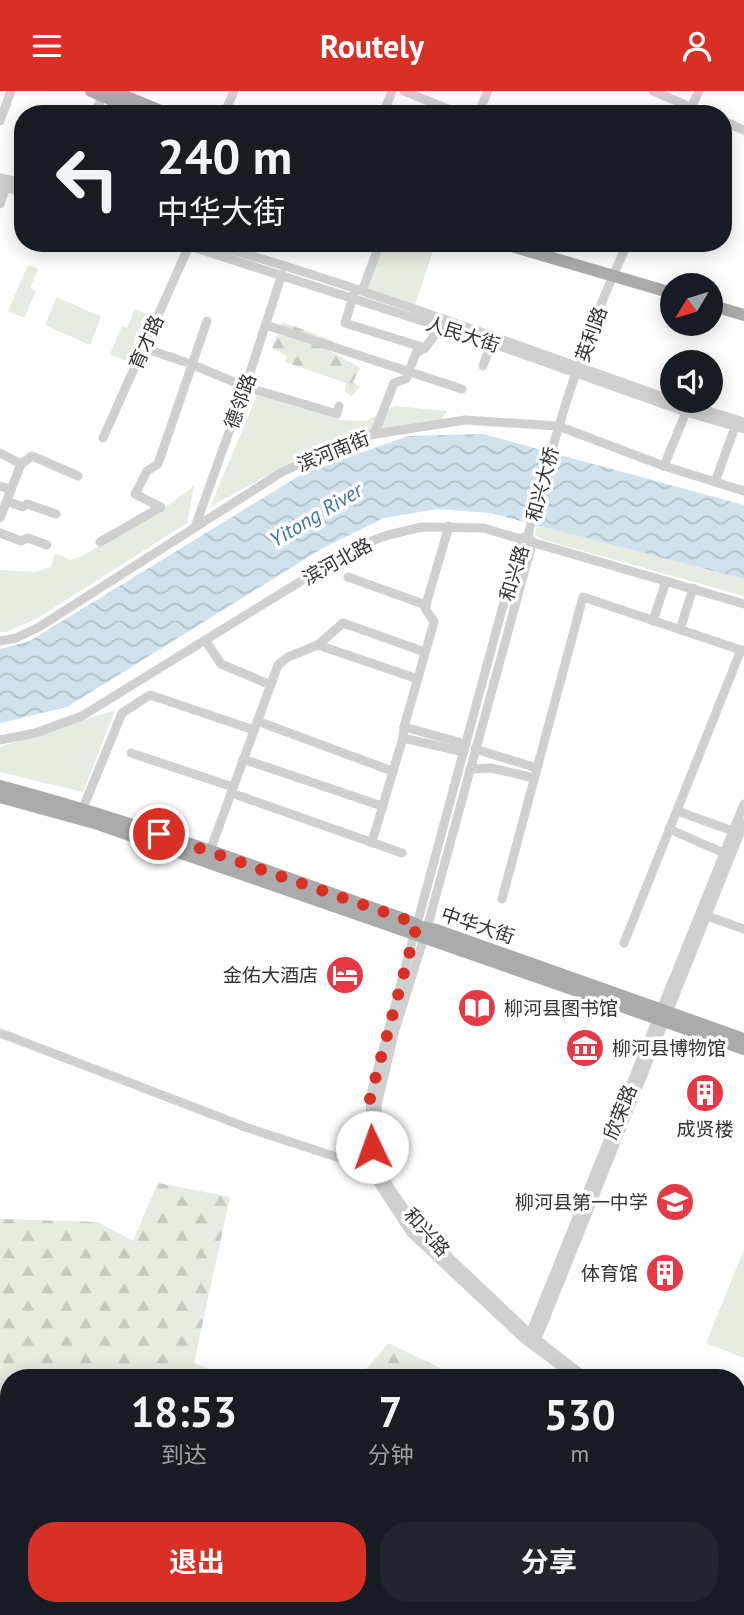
<!DOCTYPE html>
<html lang="zh">
<head>
<meta charset="utf-8">
<style>
	:root { --surface:#171b24; --page:#20242c; --text:#f1f3f6; --muted:#9ea1a6; --accent:#d93025 }
	body { margin:0; font-family:"PT Sans","Noto Sans SC",sans-serif; background:var(--page); color:var(--text); height:100vh; display:flex; flex-direction:column; font-size:26px; white-space:nowrap }
	* { box-sizing:border-box; margin:0 }
	p { font-size:23px; color:var(--muted) }
	.icon { flex:none; width:38px; height:38px; fill:none; stroke:currentColor; stroke-width:2; stroke-linecap:round; stroke-linejoin:round }
	.map { position:relative; flex:1; overflow:hidden }
	.panel { position:absolute; left:0px; top:1278px; width:746px; height:247px; display:flex; flex-direction:column; background:var(--surface); border-radius:28px 28px 0 0; box-shadow:0 4px 18px #0003 }
	.panel>* { flex:none }
	.top-card { position:absolute; left:14px; top:14px; width:718px; height:147px; border-radius:28px; box-shadow:0 4px 18px #0003; background:#171b24; color:var(--text); overflow:hidden }
	.needle { width:46px; rotate:232deg }
	.controls { position:absolute; left:660px; top:182px; display:grid; gap:14px }
	.controls a { display:grid; place-items:center; width:63px; height:63px; border-radius:50%; background:var(--surface); box-shadow:0 4px 18px #0003; font-size:35px }
	.pin { position:absolute; display:grid; place-items:center; width:60px; height:60px; color:#fff; margin:-30px; border:4px solid #fff; border-radius:50%; box-shadow:0 2px 7px #0007 }
	.me { position:absolute; width:77px; margin:-38px; rotate:357deg; stroke-linejoin:round; filter:drop-shadow(0 0 5px #0008) }
	.turn { display:flex; align-items:center; gap:24px; height:147px; padding:0 28px; font-size:32px }
	.turn .icon { width:91px; height:91px; stroke-width:2.5 }
	.turn b { display:block; font-size:49px; line-height:60px }
	.eta { display:flex; justify-content:space-evenly; align-items:center; height:119px; text-align:center }
	.eta b { font-size:42px; font-weight:700; line-height:49px }
	.cta { display:flex; gap:14px; margin-top:auto; padding:14px 28px }
	.cta a { flex:1; height:80px; border-radius:28px; background:var(--accent); color:#fff; font-size:28px; font-weight:700; line-height:80px; text-align:center }
	.cta a+a { background:var(--page); color:var(--text) }
	header { display:flex; justify-content:space-between; align-items:center; height:91px; padding:0 28px; background:var(--accent); color:#fff; font-size:32px; font-weight:700 }
	.map>svg:first-child { display:block }
	.green { fill:#e6ecdf }
	.forest { fill:url(#forest-firs) }
	.water { fill:url(#water-waves) }
	.lines { fill:none; stroke-linecap:round; stroke-linejoin:round }
	.minor { stroke:#d0d0d0; stroke-width:9 }
	.major { stroke:#ababab; stroke-width:12 }
	.route { stroke:#d93025; stroke-width:12; stroke-dasharray:0 21.6 }
	.labels { text-anchor:middle; stroke-width:7; stroke-linejoin:round; paint-order:stroke }
	.street-label { font-size:19px; fill:#333; stroke:#fff }
	.poi-label { font-size:19px; fill:#333; stroke:#fff; text-anchor:end }
	.water-label { font-size:21px; font-style:italic; fill:#3f7597; stroke:#fff }
</style>
</head>
<body>
<header><svg class="icon" aria-label="menu" viewBox="0 0 24 24"><path d="M4 6h16M4 12h16M4 18h16"/></svg>Routely<svg class="icon" aria-label="person" viewBox="0 0 24 24"><circle cx="12" cy="8" r="4"/><path d="M4 21q1-7 8-7t8 7"/></svg></header>
<div class="map">
<svg width="744" height="1524" viewBox="0 0 744 1524">
	<defs>
		<pattern id="forest-firs" width="22" height="20" patternUnits="userSpaceOnUse" patternTransform="scale(1.75)"><rect width="22" height="20" fill="#e6ecdf"/><path d="M5 1l3.5 6h-7zM16 11l3.5 6h-7z" fill="#c6cbc0"/></pattern>
		<pattern id="water-waves" width="16" height="10" patternUnits="userSpaceOnUse" patternTransform="scale(1.75)"><rect width="16" height="10" fill="#cfe2ee"/><path d="M0 5q4-4 8 0t8 0" fill="none" stroke="#b2c2cd"/></pattern>
	</defs>
	<rect width="100%" height="100%" fill="#fff"/>
	<!-- green -->
	<g class="green">
		<path d="M382 152H436L415 213 367 197Z"/>
		<path d="M28 174 38 178 30 197 36 200 24 227 8 220Z"/>
		<path d="M57 206 101 226 90 254 45 234Z"/>
		<path d="M135 218 146 223 126 270 110 263 122 235 127 237Z"/>
		<path d="M257 304 340 329 366 330 395 315 447 320 440 330 335 347 210 416Z"/>
		<path d="M194 395 187 432 38 527 6 541H0V479L36 481 51 476 55 462 70 469 82 465 162 419Z"/>
		<path d="M537 434 744 488V505L544 449 535 444Z"/>
		<path d="M115 619 83 701 0 681V656Z"/>
		<path d="M743 1161H744V1267L706 1252Z"/>
	</g>
	<!-- forest -->
	<g class="forest">
		<path d="M282 231 334 250 330 260 360 277 353 291 360 296 352 305 345 301 346 292 285 271 287 265 272 257Z"/>
		<path d="M158 1092 230 1106 194 1272 229 1286H9V1467L5 1468 9 1480V1516H19L21 1524H0V1128L98 1131 133 1150Z"/>
		<path d="M389 1252 458 1286H359Z"/>
		<path d="M744 1482V1524H185L177 1516H737V1483Z"/>
	</g>
	<!-- water -->
	<path class="water" d="M483 343 744 414V488L490 422 437 418 384 427 323 457 67 616 0 632V558L30 550 302 383 408 345Z"/>
	<g class="lines">
		<!-- minor -->
		<g class="minor">
			<path d="M404 0 460 23"/>
			<path d="M653 0 707 23"/>
			<path d="M94 23 104 2"/>
			<path d="M224 23 234 0"/>
			<path d="M383 23 392 0"/>
			<path d="M478 23 488 0"/>
			<path d="M688 23 699 0"/>
			<path d="M0 30 11 0"/>
			<path d="M723 30 744 39"/>
			<path d="M0 87 23 92"/>
			<path d="M0 95 23 101"/>
			<path d="M0 113 6 96"/>
			<path d="M180 152 491 252 686 321 744 338"/>
			<path d="M207 152C364 196 517 255 672 309"/>
			<path d="M362 200 380 152"/>
			<path d="M354 203 345 232 425 257"/>
			<path d="M266 234 462 298"/>
			<path d="M144 257 185 271"/>
			<path d="M483 275 491 252"/>
			<path d="M198 276 246 296 337 323 339 315"/>
			<path d="M675 310 744 331"/>
			<path d="M375 341 394 292 406 288 416 262 425 257 443 233"/>
			<path d="M103 347 189 155"/>
			<path d="M0 362 21 373 32 365 78 385"/>
			<path d="M664 375 686 321"/>
			<path d="M715 391 735 336"/>
			<path d="M0 395 11 399"/>
			<path d="M7 410 23 416 27 413 56 423"/>
			<path d="M0 427 21 373"/>
			<path d="M195 436 247 291 282 183"/>
			<path d="M0 442 21 450 28 447 47 454"/>
			<path d="M528 444 532 453 427 837 395 939 377 1014 381 1083 415 1134 530 1243 585 1286"/>
			<path d="M528 444 521 448 370 1007 373 1078 379 1093 411 1142 524 1248 575 1286"/>
			<path d="M528 444C555 345 583 245 628 152"/>
			<path d="M100 451 161 416 135 403 147 380 158 373 207 230"/>
			<path d="M348 486 426 514"/>
			<path d="M653 530 666 490"/>
			<path d="M680 539 693 497"/>
			<path d="M205 549 221 573 271 594"/>
			<path d="M0 550 16 547 39 536 282 381 357 346 465 329 558 335 664 375 744 400"/>
			<path d="M318 554 418 588"/>
			<path d="M257 630 392 680"/>
			<path d="M404 636 466 653"/>
			<path d="M403 647 464 661"/>
			<path d="M0 649 35 642 82 625 358 455 388 444 422 436 483 437 744 513"/>
			<path d="M475 658 537 677"/>
			<path d="M131 662 233 696"/>
			<path d="M243 668 382 715"/>
			<path d="M470 678 491 677 534 687"/>
			<path d="M231 702 402 762"/>
			<path d="M83 717 122 622 150 604 254 639"/>
			<path d="M677 720 733 740"/>
			<path d="M669 738 724 762"/>
			<path d="M372 751 403 647 404 636 434 531 425 517 449 435"/>
			<path d="M210 760 278 574 288 566 318 554 343 532 425 561"/>
			<path d="M502 808 583 506 744 560"/>
			<path d="M707 825 744 838"/>
			<path d="M624 852 741 559"/>
			<path d="M0 942 248 1037 376 1079"/>
			<path d="M527 1246 530 1243 744 713"/>
			<path d="M533 1253 539 1243 744 732"/>
			<path d="M737 1335H744"/>
			<path d="M737 1343H744"/>
		</g>
		<!-- major -->
		<g class="major">
			<path d="M91 0 145 23"/>
			<path d="M113 0 168 23"/>
			<path d="M501 152 672 202"/>
			<path d="M710 214 744 224"/>
			<path d="M0 695C138 731 272 782 407 829L421 836 436 839 744 948"/>
			<path d="M0 706 98 733 744 958"/>
		</g>
	</g>
	<g class="lines">
		<!-- route -->
		<path class="route" d="M159 743 407 829 417 834 370 1007 372 1056"/>
	</g>
	<!-- icons -->
	<defs>
		<symbol id="hotel-disc" viewBox="-11 -11 22 22"><circle r="9.5" fill="#e63946" stroke="#fff"/><path d="M-6-4.5h1.5V1H6V5H4.5V3h-9V5H-6ZM-4 0a1.8 1.8 0 1 1 3.6 0ZM.5 0V-2.5h3Q6-2.5 6 0Z" fill="#fff"/></symbol>
		<symbol id="library-disc" viewBox="-11 -11 22 22"><circle r="9.5" fill="#e63946" stroke="#fff"/><path d="M-6-4Q-3-5.5-.7-3.5V5Q-3 3-6 4ZM6-4Q3-5.5 .7-3.5V5Q3 3 6 4Z" fill="#fff"/></symbol>
		<symbol id="museum-disc" viewBox="-11 -11 22 22"><circle r="9.5" fill="#e63946" stroke="#fff"/><path d="M0-6L6-3V-2H-6V-3ZM-5-1h2V3h-2ZM-1-1h2V3h-2ZM3-1h2V3H3ZM-6 4H6V6H-6Z" fill="#fff"/></symbol>
		<symbol id="building-disc" viewBox="-11 -11 22 22"><circle r="9.5" fill="#e63946" stroke="#fff"/><path d="M-4-6H4V6H1V3H-1V6H-4ZM-2.5-4.3h1.7v1.8h-1.7ZM.8-4.3h1.7v1.8H.8ZM-2.5-1h1.7V.8h-1.7ZM.8-1h1.7V.8H.8Z" fill="#fff"/></symbol>
		<symbol id="school-disc" viewBox="-11 -11 22 22"><circle r="9.5" fill="#e63946" stroke="#fff"/><path d="M0-5L7-2L0 1L-7-2ZM-4 1L0 2.5L4 1V4Q0 6-4 4Z" fill="#fff"/></symbol>
	</defs>
	<g fill-rule="evenodd">
		<use href="#hotel-disc" x="323" y="862" width="44" height="44"/>
		<use href="#library-disc" x="455" y="895" width="44" height="44"/>
		<use href="#museum-disc" x="563" y="935" width="44" height="44"/>
		<use href="#building-disc" x="683" y="980" width="44" height="44"/>
		<use href="#school-disc" x="653" y="1089" width="44" height="44"/>
		<use href="#building-disc" x="643" y="1160" width="44" height="44"/>
	</g>
	<g class="labels">
		<!-- street labels -->
		<g class="street-label">
			<text transform="translate(463 243) rotate(18)" y="7">人民大街</text>
			<text transform="translate(591 243) rotate(-70)" y="7">英利路</text>
			<text transform="translate(146 251) rotate(-66)" y="7">育才路</text>
			<text transform="translate(240 310) rotate(-70)" y="7">德邻路</text>
			<text transform="translate(333 360) rotate(-22)" y="7">滨河南街</text>
			<text transform="translate(542 393) rotate(-75)" y="7">和兴大桥</text>
			<text transform="translate(337 470) rotate(-29)" y="7">滨河北路</text>
			<text transform="translate(514 482) rotate(-73)" y="7">和兴路</text>
			<text transform="translate(478 834) rotate(19)" y="7">中华大街</text>
			<text transform="translate(620 1021) rotate(-68)" y="7">欣荣路</text>
			<text transform="translate(427 1141) rotate(48)" y="7">和兴路</text>
		</g>
		<!-- poi labels -->
		<g class="poi-label">
			<text x="318" y="891">金佑大酒店</text>
			<text x="504" y="924" text-anchor="start">柳河县图书馆</text>
			<text x="612" y="964" text-anchor="start">柳河县博物馆</text>
			<text x="705" y="1045" text-anchor="middle">成贤楼</text>
			<text x="648" y="1118">柳河县第一中学</text>
			<text x="638" y="1189">体育馆</text>
		</g>
		<!-- water labels -->
		<g class="water-label">
			<text transform="translate(316 424) rotate(-31)" y="7">Yitong River</text>
		</g>
	</g>
</svg>
<div class="controls">
<a><svg class="needle" viewBox="-14 -14 28 28"><path d="M0-13l5 13h-10z" fill="#e53935"/><path d="M0 13l5-13h-10z" fill="#9ea1a6"/></svg></a>
<a><svg class="icon" aria-label="sound" viewBox="0 0 24 24"><path d="M4 9h4l5-4v14l-5-4H4zM17 9q2 3 0 6"/></svg></a>
</div>
<div class="pin" style="left:159px;top:743px;background:#d93025"><svg class="icon" aria-label="arrive" viewBox="0 0 24 24"><path d="M6 21V4h12l-3 4 3 4H6"/></svg></div>
<svg class="me" style="left:372px;top:1056px" viewBox="-20 -20 40 40"><circle r="19" fill="#fff"/><path d="M0-13L10 11 0 6-10 11z" fill="#d93025"/></svg>
<div class="top-card">
<div class="turn"><svg class="icon" aria-label="left" viewBox="0 0 24 24"><path d="M17 20v-9H6M10 6l-5 5 5 5"/></svg><div><b>240 m</b>中华大街</div></div>
</div>
<section class="panel">
<div class="eta">
<div><b>18:53</b><p>到达</p></div>
<div><b>7</b><p>分钟</p></div>
<div><b>530</b><p>m</p></div>
</div>
<div class="cta"><a>退出</a><a>分享</a></div>
</section>
</div>
</body>
</html>
